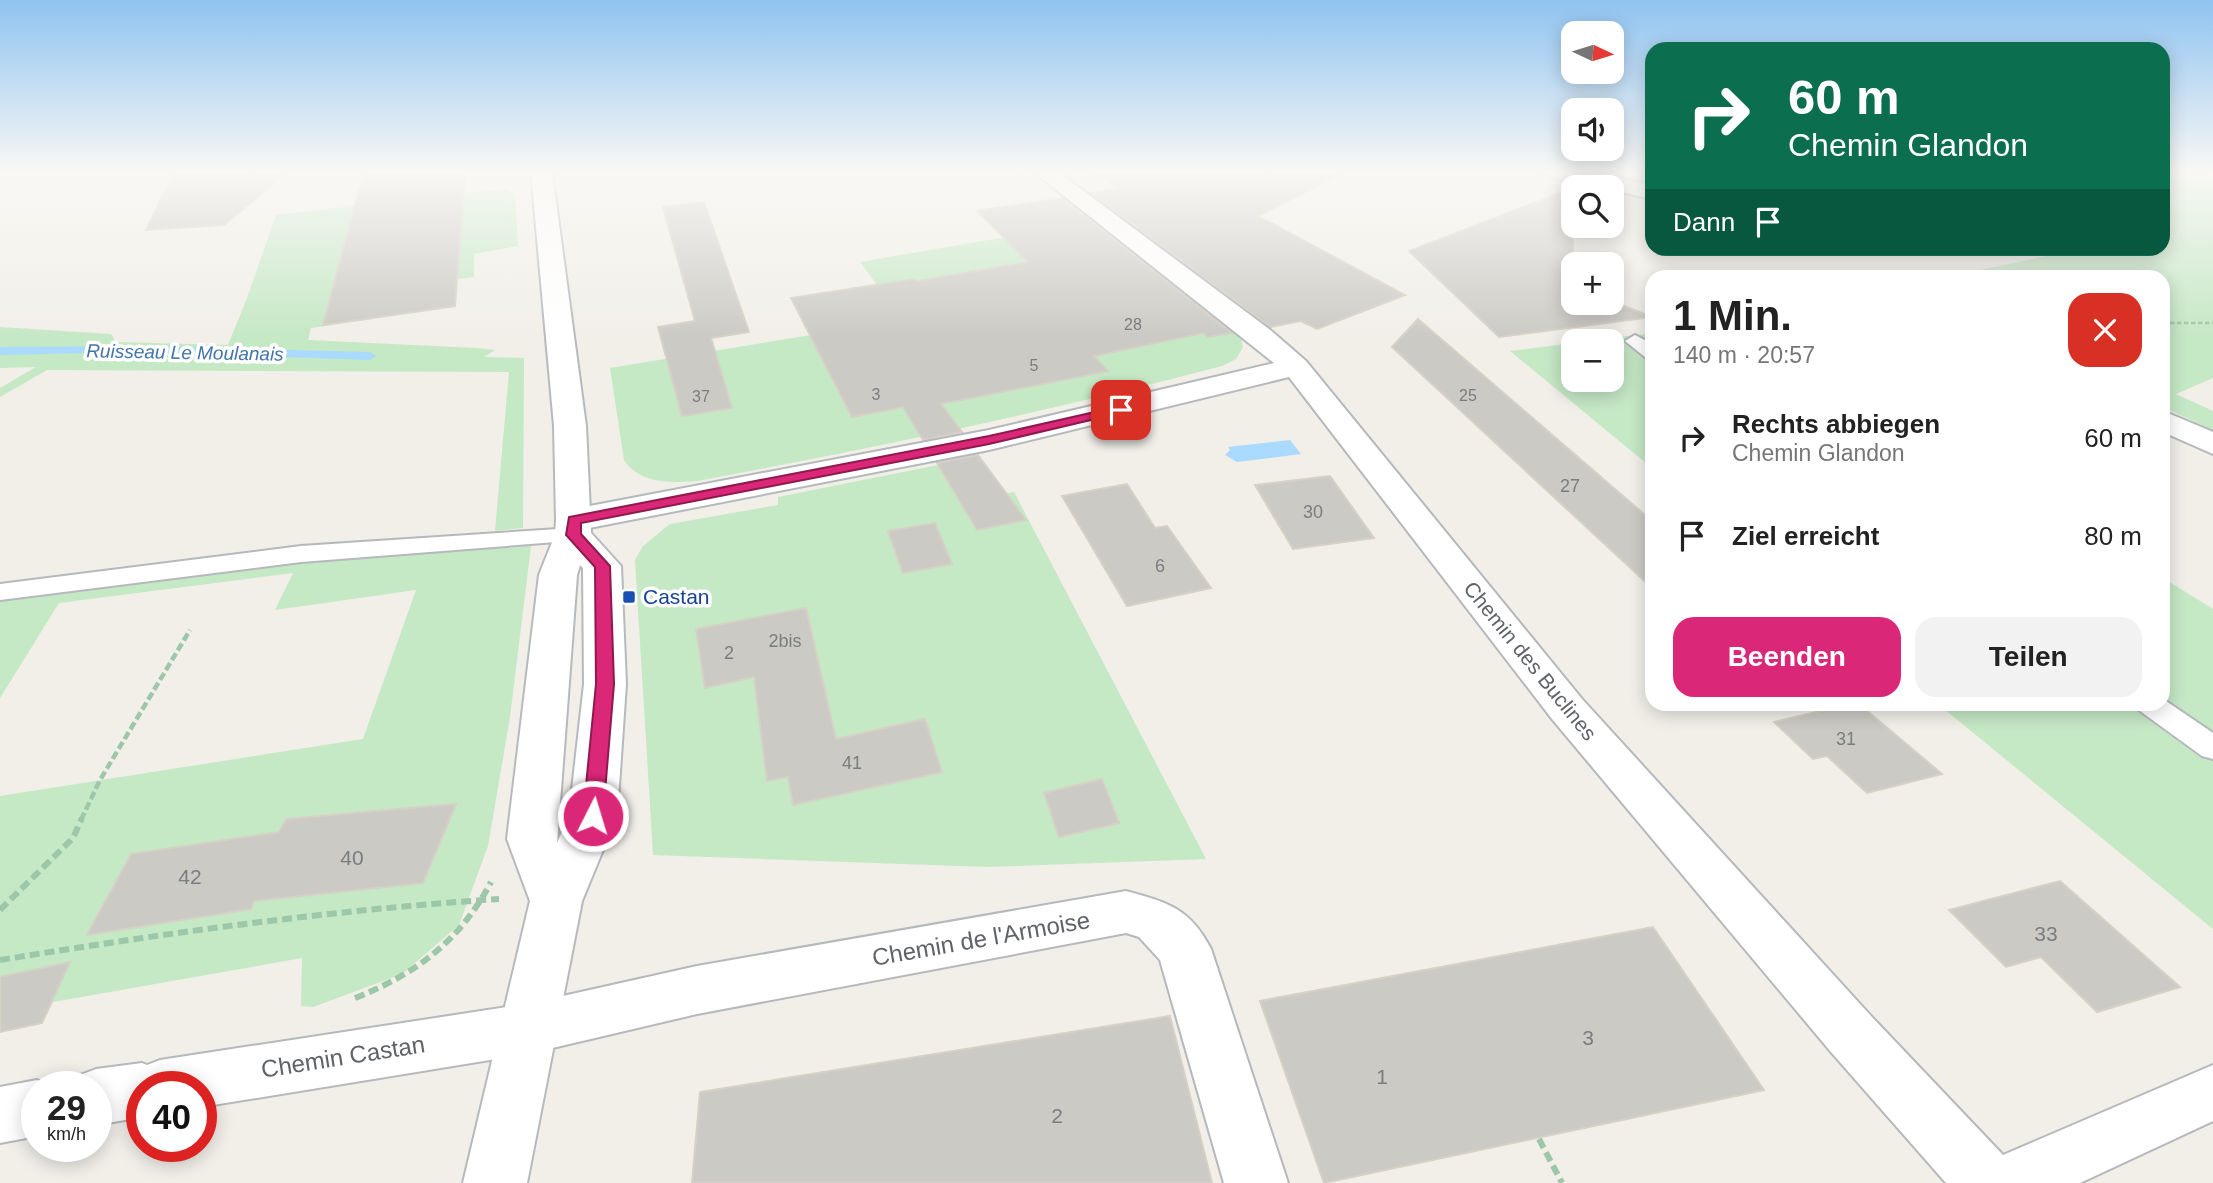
<!DOCTYPE html>
<html lang="de">
<head>
<meta charset="utf-8">
<style>
	:root { --surface:#fff; --page:#f2f2f2; --text:#222; --muted:#767676; --accent:#db2777 }
	body { margin:0; font-family:Arial,sans-serif; background:var(--page); color:var(--text); height:100vh; display:flex; flex-direction:column; font-size:26px; white-space:nowrap }
	* { box-sizing:border-box; margin:0 }
	p { font-size:23px; color:var(--muted) }
	.icon { flex:none; width:38px; height:38px; fill:none; stroke:currentColor; stroke-width:2; stroke-linecap:round; stroke-linejoin:round }
	.map { position:relative; flex:1; overflow:hidden }
	.side { position:absolute; left:1645px; top:270px; width:525px; height:441px; display:flex; flex-direction:column; background:var(--surface); border-radius:21px; box-shadow:0 4px 18px #0003 }
	.side>* { flex:none }
	.guide { position:absolute; left:1645px; top:42px; width:525px; height:214px; border-radius:21px; box-shadow:0 4px 18px #0003; background:#0b6e4f; color:#fff; overflow:hidden }
	.needle { width:46px; rotate:94deg }
	.controls { position:absolute; left:1561px; top:21px; display:grid; gap:14px }
	.controls a { display:grid; place-items:center; width:63px; height:63px; border-radius:14px; background:var(--surface); box-shadow:0 4px 18px #0003; font-size:35px }
	.speed { position:absolute; left:21px; top:1071px; display:flex; gap:14px; font-size:35px; font-weight:700; text-align:center }
	.speed>* { display:grid; place-content:center; width:91px; height:91px; border-radius:50%; background:var(--surface); box-shadow:0 4px 18px #0003; line-height:1 }
	.speed small { font-size:18px; font-weight:400 }
	.speed .limit { border:10px solid #d22; background:#fff; color:#111 }
	.pin { position:absolute; display:grid; place-items:center; width:60px; height:60px; color:#fff; margin:-30px; border-radius:14px; box-shadow:0 4px 10px #0006 }
	.me { position:absolute; width:77px; margin:-38px; rotate:5deg; stroke-linejoin:round; filter:drop-shadow(0 0 5px #0008) }
	.turn { display:flex; align-items:center; gap:24px; height:147px; padding:0 28px; font-size:32px }
	.turn .icon { width:91px; height:91px; stroke-width:2.5 }
	.turn b { display:block; font-size:49px; line-height:60px }
	.then { display:flex; align-items:center; height:66px; padding:0 28px; background:#0003; gap:14px; font-size:26px }
	.round { display:grid; place-items:center; flex:none; width:74px; height:74px; border-radius:21px; background:var(--page) }
	.head { display:flex; align-items:center; justify-content:space-between; height:119px; padding:0 28px }
	h1 { font-size:42px; font-weight:700; line-height:52px }
	.button { display:flex; gap:14px; margin-top:auto; padding:14px 28px }
	.button a { flex:1; height:80px; border-radius:21px; background:var(--accent); color:#fff; font-size:28px; font-weight:700; line-height:80px; text-align:center }
	.button a+a { background:var(--page); color:var(--text) }
	ul { padding:0; list-style:none }
	li { display:flex; align-items:center; gap:21px; height:98px; padding:0 28px }
	li div { flex:1 }
	li b { display:block; font-size:26px }
	li em { font-style:normal }
	.map>svg:first-child { display:block }
	.green { fill:#c5e8c5 }
	.water { fill:#aadaff }
	.lines { fill:none; stroke-linecap:round; stroke-linejoin:round }
	.stream { fill:#aadaff; fill-rule:evenodd }
	.building { fill:#cccac5; stroke:#d6d1c6; stroke-width:2 }
	.lane-casing { stroke:#b5b8bc; stroke-width:4 }
	.street-casing { stroke:#b5b8bc; stroke-width:4 }
	.secondary-casing { stroke:#b6babf; stroke-width:4 }
	.path-far2 { stroke:#9cc7a9; stroke-width:2.5; stroke-dasharray:4.5 2.5; stroke-linecap:butt }
	.path-far1 { stroke:#9cc7a9; stroke-width:4.5; stroke-dasharray:8 3.5; stroke-linecap:butt }
	.path { stroke:#9cc7a9; stroke-width:6; stroke-dasharray:10 5; stroke-linecap:butt }
	.lane { fill:#fff; fill-rule:evenodd }
	.street { fill:#fff; fill-rule:evenodd }
	.secondary { fill:#fff; fill-rule:evenodd }
	.route { fill:#db2777; stroke:#8e194d; stroke-width:2 }
	.transit-dot { fill:#1a4fb4; stroke:#fff; stroke-width:2.5 }
	.labels { text-anchor:middle; stroke-width:7; stroke-linejoin:round; paint-order:stroke }
	.far-number-label { font-size:16px; fill:#7a7d7f }
	.number-label { font-size:18px; fill:#7a7d7f }
	.far-water-label { font-size:19px; font-style:italic; fill:#4174aa; stroke:#fff }
	.transit-label { font-size:21px; fill:#164399; stroke:#fff; text-anchor:start }
	.street-label { font-size:21px; fill:#5f6368; stroke:#fff }
	.near-number-label { font-size:21px; fill:#7a7d7f }
	.near-street-label { font-size:24px; fill:#5f6368; stroke:#fff }
</style>
</head>
<body>
<div class="map">
<svg width="2213" height="1183" viewBox="0 0 2213 1183">
	<rect width="100%" height="100%" fill="#f1efe8"/>
	<!-- green -->
	<g class="green">
		<path d="M2163 172H2213V378L2176 394 2213 411V430L2163 407V276H1952L2080 249 2163 248Z"/>
		<path d="M491 190H507L515 194 518 246 474 254V277L380 290 373 319 311 328 308 340 476 348 495 350 484 357 524 358 523 528 495 531 509 372 47 370 0 397V388L36 367 0 368V327L111 334 116 342 228 345 247 298 276 215Z"/>
		<path d="M1093 222 1241 339 1243 347 1236 359 1222 366C1048 412 873 448 697 481 671 483 640 484 624 460L610 368 903 320 860 262Z"/>
		<path d="M1652 333V468L1510 351 1573 343V380H1612V341H1587Z"/>
		<path d="M943 464 963 502 1014 492 1206 859 988 867 653 855 635 560 643 546 670 524 778 505V497Z"/>
		<path d="M531 546 510 717 488 846 459 925 402 974 313 1007 301 1006 302 958 53 1002 42 1023 0 1032V796L363 739 416 590 275 610 293 573 59 603 0 698V601L307 562Z"/>
		<path d="M2163 578 2213 609V929L1938 704H2163Z"/>
	</g>
	<!-- water -->
	<path class="water" d="M1290 440 1301 454 1237 462 1225 455 1230 450 1228 447Z"/>
	<g class="lines">
		<!-- stream -->
		<path class="stream" d="M133 346 370 352 376 356 370 360 133 352 0 355V347Z"/>
	</g>
	<!-- building -->
	<g class="building">
		<path d="M174 172H288L224 225 146 230Z"/>
		<path d="M364 172H465L455 306 323 325Z"/>
		<path d="M1091 172H1345L1258 216 1405 295 1317 329 1301 321 1270 327 1091 193 1121 188Z"/>
		<path d="M1573 188V303L1612 301 1652 317 1499 337 1409 251Z"/>
		<path d="M1062 198 1232 333 1208 337 1203 333 1094 356 1108 371 941 404 962 432 923 440 903 407 852 417 791 298 914 279 917 281 1028 262 977 211Z"/>
		<path d="M704 202 749 332 711 338 732 408 682 416 658 327 695 321 663 207Z"/>
		<path d="M1418 319 1652 521V588L1392 347Z"/>
		<path d="M978 455 1026 520 977 530 937 463Z"/>
		<path d="M1330 476 1374 538 1293 549 1255 485Z"/>
		<path d="M1127 484 1155 528 1167 526 1211 588 1127 606 1062 496Z"/>
		<path d="M935 523 952 564 903 573 888 531Z"/>
		<path d="M806 608 836 739 925 719 942 772 793 805 788 777 767 781 754 677 705 688 696 629Z"/>
		<path d="M1850 704H1859L1942 774 1867 793 1827 756 1813 759 1774 722Z"/>
		<path d="M1102 779 1119 823 1059 837 1044 793Z"/>
		<path d="M456 804 423 883 254 901 251 909 87 935 131 854 279 832 286 819Z"/>
		<path d="M2060 881 2180 987 2097 1012 2041 957 2006 967 1949 910Z"/>
		<path d="M1653 927 1764 1090 1324 1183 1260 1001Z"/>
		<path d="M70 962 42 1023 0 1032V977Z"/>
		<path d="M1170 1016 1212 1183H692L700 1092Z"/>
	</g>
	<g class="lines">
		<defs>
			<g id="lane">
				<path d="M1635 335 1652 344V359L1645 357 1625 341Z"/>
				<path d="M573 528 582 530 585 535 582 540 301 562 0 600V584L301 546Z"/>
				<path d="M2163 699 2213 733V759L2202 756 2140 711 2135 704H2163Z"/>
			</g>
			<g id="street">
				<path d="M1034 172H1058L1269 329 1306 361 1582 699 1871 1016 2003 1155 2213 1065V1121L2080 1183H1946L1831 1052 1552 719 1289 377 989 450 574 531 561 528 556 520 561 512 574 509 989 430 1274 363Z"/>
				<path d="M1543 172H1583L1652 185V199L1612 190V187C1590 187 1568 182 1547 176Z"/>
				<path d="M2163 411 2213 432V454L2163 432Z"/>
				<path d="M1126 891C1167 902 1190 908 1211 949L1288 1183H1224L1160 960 1139 937 1126 933 697 1014 527 1054 201 1107V1087H142V1117L96 1125V1087H71L75 1077 96 1069 142 1063 147 1065 160 1060 527 1004 697 966Z"/>
				<path d="M37 1080 55 1087H37V1136L0 1143V1087Z"/>
			</g>
			<path id="secondary" d="M531 172H552L586 426 591 533 621 566 626 684 617 816 582 901 527 1183H463L530 901 507 839 539 575 555 535 556 520 554 426ZM580 565 583 568 584 684 569 816 557 843 577 575Z"/>
		</defs>
		<!-- lane casing -->
		<use href="#lane" class="lane-casing"/>
		<!-- street casing -->
		<use href="#street" class="street-casing"/>
		<!-- secondary casing -->
		<use href="#secondary" class="secondary-casing"/>
		<!-- path-far2 -->
		<path class="path-far2" d="M2163 323H2213"/>
		<!-- path-far1 -->
		<path class="path-far1" d="M81 820 100 780 190 630"/>
		<!-- path -->
		<g class="path">
			<path d="M0 910 73 838 82 818"/>
			<path d="M0 960C166 933 331 910 499 899"/>
			<path d="M355 998C416 974 460 941 491 882"/>
			<path d="M1539 1139 1562 1183"/>
		</g>
		<!-- lane -->
		<use href="#lane" class="lane"/>
		<!-- street -->
		<use href="#street" class="street"/>
		<!-- secondary -->
		<use href="#secondary" class="secondary"/>
	</g>
	<!-- sky -->
	<linearGradient id="sky" x2="0" y2="1"><stop stop-color="#8fc3f1"/><stop offset="0.51" stop-color="#f9f8f5"/><stop offset="1" stop-color="#f9f8f5" stop-opacity="0"/></linearGradient>
	<rect width="2213" height="337" fill="url(#sky)"/>
	<!-- route -->
	<path class="route" d="M1121 406 1125 407V412L989 444 581 523V534L610 566 614 684 603 816 600 821 593 824 586 821 583 816 596 684 595 567 566 535 569 517 989 436Z"/>
	<!-- markers -->
	<rect class="transit-dot" x="622" y="590" width="14" height="14" rx="3.5"/>
	<g class="labels">
		<!-- far-number labels -->
		<g class="far-number-label">
			<text x="1133" y="330">28</text>
			<text x="1034" y="371">5</text>
			<text x="876" y="400">3</text>
			<text x="1468" y="401">25</text>
			<text x="701" y="402">37</text>
		</g>
		<!-- number labels -->
		<g class="number-label">
			<text x="1570" y="492">27</text>
			<text x="1313" y="518">30</text>
			<text x="1160" y="572">6</text>
			<text x="785" y="647">2bis</text>
			<text x="729" y="659">2</text>
			<text x="1846" y="745">31</text>
			<text x="852" y="769">41</text>
		</g>
		<!-- far-water labels -->
		<g class="far-water-label">
			<text transform="translate(185 352) rotate(1)" y="7">Ruisseau Le Moulanais</text>
		</g>
		<!-- transit labels -->
		<g class="transit-label">
			<text x="643" y="604">Castan</text>
		</g>
		<!-- street labels -->
		<g class="street-label">
			<text transform="translate(1530 661) rotate(51)" y="7">Chemin des Buclines</text>
		</g>
		<!-- near-number labels -->
		<g class="near-number-label">
			<text x="352" y="865">40</text>
			<text x="190" y="884">42</text>
			<text x="2046" y="941">33</text>
			<text x="1588" y="1045">3</text>
			<text x="1382" y="1084">1</text>
			<text x="1057" y="1123">2</text>
		</g>
		<!-- near-street labels -->
		<g class="near-street-label">
			<text transform="translate(981 939) rotate(-10)" y="8">Chemin de l'Armoise</text>
			<text transform="translate(343 1057) rotate(-9)" y="8">Chemin Castan</text>
		</g>
	</g>
</svg>
<div class="controls">
<a><svg class="needle" viewBox="-14 -14 28 28"><path d="M0-13l5 13h-10z" fill="#e53935"/><path d="M0 13l5-13h-10z" fill="#767676"/></svg></a>
<a><svg class="icon" aria-label="sound" viewBox="0 0 24 24"><path d="M4 9h4l5-4v14l-5-4H4zM17 9q2 3 0 6"/></svg></a>
<a><svg class="icon" aria-label="search" viewBox="0 0 24 24"><circle cx="10" cy="10" r="6"/><path d="M15 15l6 6"/></svg></a>
<a>+</a>
<a>−</a>
</div>
<div class="speed"><div>29<small>km/h</small></div><div class="limit">40</div></div>
<div class="pin" style="left:1121px;top:410px;background:#d93025"><svg class="icon" aria-label="arrive" viewBox="0 0 24 24"><path d="M6 21V4h12l-3 4 3 4H6"/></svg></div>
<svg class="me" style="left:593px;top:816px" viewBox="-20 -20 40 40"><circle r="17" fill="#db2777" stroke="#fff" stroke-width="3"/><path d="M0-11L8 9 0 5-8 9z" fill="#fff"/></svg>
<div class="guide">
<div class="turn"><svg class="icon" aria-label="right" viewBox="0 0 24 24"><path d="M7 20v-9h11M14 6l5 5-5 5"/></svg><div><b>60 m</b>Chemin Glandon</div></div>
<div class="then">Dann<svg class="icon" aria-label="arrive" viewBox="0 0 24 24"><path d="M6 21V4h12l-3 4 3 4H6"/></svg></div>
</div>
<section class="side">
<div class="head"><div><h1>1 Min.</h1><p>140 m · 20:57</p></div><a class="round" style="background:#d93025;color:#fff"><svg class="icon" aria-label="close" viewBox="0 0 24 24"><path d="M6 6l12 12M18 6L6 18"/></svg></a></div>
<ul>
<li><svg class="icon" aria-label="right" viewBox="0 0 24 24"><path d="M7 20v-9h11M14 6l5 5-5 5"/></svg><div><b>Rechts abbiegen</b><p>Chemin Glandon</p></div><em>60 m</em></li>
<li><svg class="icon" aria-label="arrive" viewBox="0 0 24 24"><path d="M6 21V4h12l-3 4 3 4H6"/></svg><div><b>Ziel erreicht</b></div><em>80 m</em></li>
</ul>
<div class="button"><a>Beenden</a><a>Teilen</a></div>
</section>
</div>
</body>
</html>
